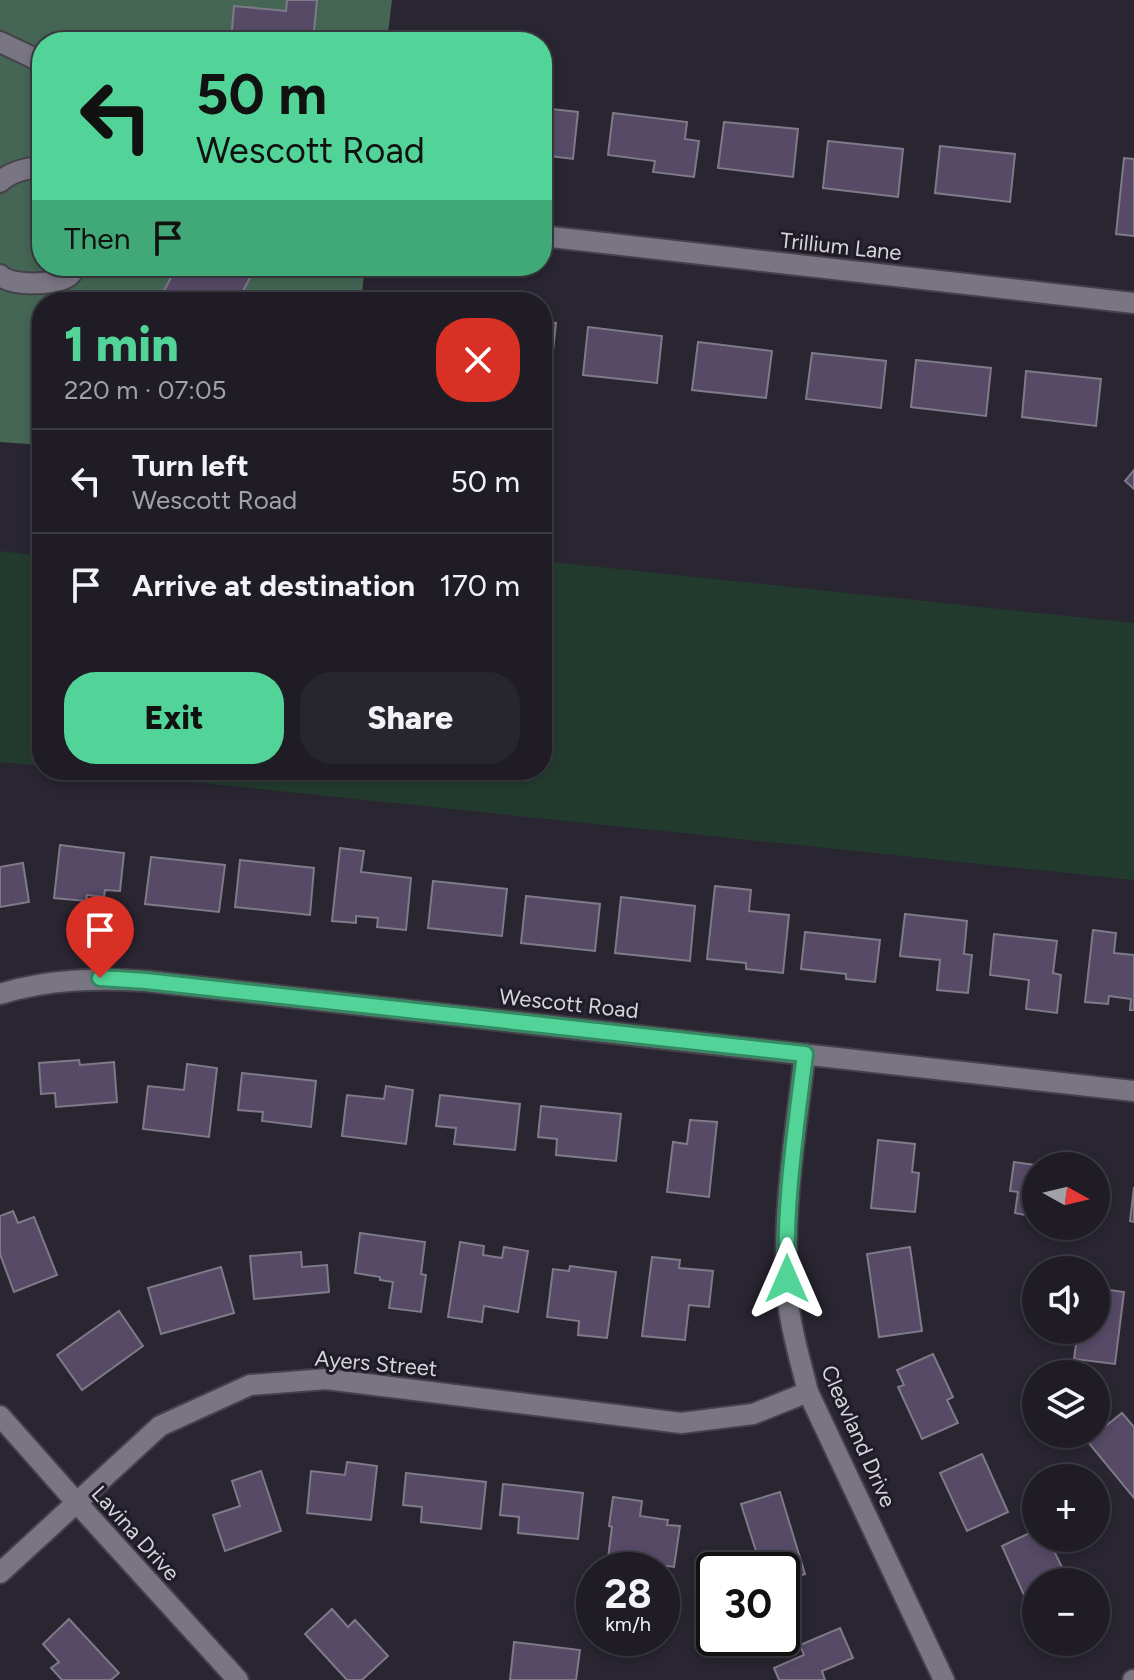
<!DOCTYPE html>
<html lang="en">
<head>
<meta charset="utf-8">
<style>
	:root { --surface:#1f1c25; --page:#27252d; --text:#f1f3f6; --muted:#a1a1a7; --line:#3c3a42; --accent:#52d397 }
	body { margin:0; font-family:Figtree,sans-serif; background:var(--page); color:var(--text); height:100vh; display:flex; flex-direction:column; font-size:30px; white-space:nowrap }
	* { box-sizing:border-box; margin:0 }
	p { font-size:26px; color:var(--muted) }
	.icon { flex:none; width:44px; height:44px; fill:none; stroke:currentColor; stroke-width:2; stroke-linecap:round; stroke-linejoin:round }
	.map { position:relative; flex:1; overflow:hidden }
	.drawer { position:absolute; left:32px; top:292px; width:520px; height:488px; display:flex; flex-direction:column; background:var(--surface); border-radius:32px; box-shadow:0 4px 12px #0003,0 0 0 2px var(--line) }
	.drawer>* { flex:none }
	.hud { position:absolute; left:32px; top:32px; width:520px; height:244px; border-radius:32px; box-shadow:0 4px 12px #0003,0 0 0 2px var(--line); background:#52d397; color:#111; overflow:hidden }
	.needle { width:52px; rotate:98deg }
	.buttons { position:absolute; left:1022px; top:1152px; display:grid; gap:16px }
	.buttons a { display:grid; place-items:center; width:88px; height:88px; border-radius:50%; background:var(--surface); box-shadow:0 4px 12px #0003,0 0 0 2px var(--line); font-size:40px }
	.speed { position:absolute; left:576px; top:1552px; display:flex; gap:16px; font-size:40px; font-weight:700; text-align:center }
	.speed>* { display:grid; place-content:center; width:104px; height:104px; border-radius:50%; background:var(--surface); box-shadow:0 4px 12px #0003,0 0 0 2px var(--line); line-height:1 }
	.speed small { font-size:20px; font-weight:400 }
	.speed .limit { border:4px solid #111; border-radius:12px; background:#fff; color:#111 }
	.pin { position:absolute; display:grid; place-items:center; width:68px; height:68px; color:#fff; margin:-82px -34px; border-radius:50% 50% 50% 0; rotate:-45deg; box-shadow:0 0 8px #0007 }
	.pin .icon { rotate:45deg }
	.me { position:absolute; width:88px; margin:-44px; rotate:0deg; stroke-linejoin:round; filter:drop-shadow(0 0 6px #0008) }
	.turn { display:flex; align-items:center; gap:28px; height:168px; padding:0 32px; font-size:36px }
	.turn .icon { width:104px; height:104px; stroke-width:2.5 }
	.turn b { display:block; font-size:56px; line-height:68px }
	.then { display:flex; align-items:center; height:76px; padding:0 32px; background:#0003; gap:16px; font-size:30px }
	.round { display:grid; place-items:center; flex:none; width:84px; height:84px; border-radius:32px; background:var(--page) }
	.headline { display:flex; align-items:center; justify-content:space-between; height:136px; padding:0 32px }
	h1 { font-size:48px; font-weight:800; line-height:60px; color:var(--accent) }
	.action { display:flex; gap:16px; margin-top:auto; padding:16px 32px }
	.action a { flex:1; height:92px; border-radius:32px; background:var(--accent); color:#111; font-size:32px; font-weight:800; line-height:92px; text-align:center }
	.action a+a { background:var(--page); color:var(--text) }
	ul { padding:0; list-style:none }
	li { display:flex; align-items:center; gap:24px; height:104px; padding:0 32px; border-top:2px solid var(--line) }
	li div { flex:1 }
	li b { display:block; font-size:30px }
	li em { font-style:normal }
	.map>svg:first-child { display:block }
	.green { fill:#233b2e }
	.forest { fill:#456654 }
	.building { fill:#564a67; stroke:#7f7a88; stroke-width:2 }
	.lines { fill:none; stroke-linecap:round; stroke-linejoin:round }
	.minor-casing { stroke:#45414b; stroke-width:24 }
	.minor { stroke:#7a7583; stroke-width:20 }
	.route-casing { stroke:#358962; stroke-width:20 }
	.route { stroke:#52d397; stroke-width:14 }
	.labels { text-anchor:middle; stroke-width:6; stroke-linejoin:round; paint-order:stroke }
	.street-label { font-size:22px; fill:#d5d3db; stroke:#201c27 }
</style>
</head>
<body>
<div class="map">
<svg width="1134" height="1680" viewBox="0 0 1134 1680">
	<rect width="100%" height="100%" fill="#292531"/>
	<!-- green -->
	<g class="green">
		<path d="M0 551 42 556V766L0 762Z"/>
		<path d="M542 561 1134 623V880L76 770H542Z"/>
	</g>
	<!-- forest -->
	<path class="forest" d="M0 0H392L387 42H42V266H365L361 302H42V445L0 442Z"/>
	<!-- building -->
	<g class="building">
		<path d="M287 0H317L313 42H231L234 6 286 11Z"/>
		<path d="M542 108 578 112 573 159 542 155Z"/>
		<path d="M613 113 687 122 685 139 699 141 694 177 653 172 655 161 608 155Z"/>
		<path d="M724 122 798 129 793 177 718 168Z"/>
		<path d="M828 141 903 149 898 197 823 188Z"/>
		<path d="M940 146 1015 154 1010 202 935 193Z"/>
		<path d="M1124 158 1134 159V236L1116 234Z"/>
		<path d="M195 266H256L242 293 258 302H158L176 268 190 276Z"/>
		<path d="M542 322 556 323 551 370 542 369Z"/>
		<path d="M588 327 662 336 657 383 583 375Z"/>
		<path d="M698 342 772 351 766 398 692 390Z"/>
		<path d="M812 353 886 361 881 408 806 399Z"/>
		<path d="M916 360 991 368 986 416 911 407Z"/>
		<path d="M1026 371 1101 379 1096 426 1022 417Z"/>
		<path d="M1134 470V489L1125 481Z"/>
		<path d="M60 845 124 853 120 891 105 890 104 897 87 895 86 901 54 898Z"/>
		<path d="M340 848 364 851 361 872 411 878 406 930 377 927 378 918 356 916V923L332 921Z"/>
		<path d="M151 857 225 865 219 912 145 904Z"/>
		<path d="M240 860 314 868 310 915 235 907Z"/>
		<path d="M23 863 29 902 0 907V867Z"/>
		<path d="M433 881 507 889 502 936 428 928Z"/>
		<path d="M715 886 751 890 749 911 789 915 783 973 746 969V963L707 959Z"/>
		<path d="M526 896 600 904 595 951 521 943Z"/>
		<path d="M621 897 695 906 690 961 615 953Z"/>
		<path d="M905 914 967 921 964 954 972 955 968 993 937 990 940 960 900 956Z"/>
		<path d="M1093 930 1116 933 1114 953 1134 955V1010H1130L1131 999 1109 996 1108 1004 1085 1002Z"/>
		<path d="M805 932 880 940 875 982 846 979V974L801 969Z"/>
		<path d="M994 934 1057 941 1053 973 1061 975 1057 1013 1026 1009 1029 980 990 975Z"/>
		<path d="M79 1060 80 1065 114 1062 117 1102 56 1107 55 1093 41 1094 39 1063Z"/>
		<path d="M187 1064 217 1068 209 1137 143 1129 148 1086 184 1090Z"/>
		<path d="M242 1073 316 1081 311 1127 262 1121 263 1112 238 1110Z"/>
		<path d="M386 1086 413 1090 406 1144 342 1136 347 1095 384 1099Z"/>
		<path d="M440 1095 520 1104 515 1150 454 1144 456 1128 436 1126Z"/>
		<path d="M541 1106 621 1114 616 1161 556 1155 557 1139 538 1137Z"/>
		<path d="M690 1120 717 1122 709 1197 667 1192 673 1142 687 1144Z"/>
		<path d="M878 1140 915 1144 912 1172 919 1173 915 1212 871 1208Z"/>
		<path d="M1014 1162 1042 1166H1036V1217L1015 1213 1018 1192 1010 1191Z"/>
		<path d="M1134 1187V1222L1130 1221Z"/>
		<path d="M13 1211 18 1223 34 1217 57 1275 14 1292 0 1254V1216Z"/>
		<path d="M360 1233 425 1242 421 1274 426 1275 421 1312 389 1308 393 1282 380 1280V1277L355 1273Z"/>
		<path d="M460 1242 484 1246 483 1255 502 1258 504 1247 528 1251 518 1312 484 1306 482 1322 448 1317Z"/>
		<path d="M910 1247 922 1331 879 1337 867 1254Z"/>
		<path d="M301 1252 302 1267 327 1265 329 1292 254 1299 250 1256Z"/>
		<path d="M652 1257 680 1260 679 1268 713 1271 709 1307 689 1305 685 1340 642 1336Z"/>
		<path d="M570 1266 616 1272 607 1338 578 1335 579 1321 547 1317 553 1269 569 1271Z"/>
		<path d="M221 1267 234 1313 161 1334 148 1288Z"/>
		<path d="M1096 1288 1124 1292 1115 1364 1074 1359 1078 1330H1096Z"/>
		<path d="M119 1311 143 1346 82 1390 57 1355Z"/>
		<path d="M933 1354 953 1397 947 1400 958 1423 922 1439 898 1387 904 1385 897 1370Z"/>
		<path d="M1122 1413 1134 1427V1498L1087 1441Z"/>
		<path d="M982 1454 1008 1512 967 1531 940 1473Z"/>
		<path d="M347 1462 377 1466 371 1520 307 1513 311 1471 345 1475Z"/>
		<path d="M261 1471 281 1531 225 1551 213 1515 240 1506 232 1481Z"/>
		<path d="M406 1473 486 1482 481 1529 421 1522 422 1507 403 1505Z"/>
		<path d="M503 1484 583 1493 578 1539 518 1533 519 1517 500 1515Z"/>
		<path d="M780 1492 805 1574 782 1581V1570H762L741 1504Z"/>
		<path d="M613 1497 642 1501 640 1516 668 1520 667 1525 680 1526 674 1567 608 1558 612 1527 609 1526Z"/>
		<path d="M1036 1530V1538H1048L1069 1582H1036V1600L1028 1604 1002 1546Z"/>
		<path d="M332 1609 348 1627 355 1620 388 1656 362 1680H347L305 1634Z"/>
		<path d="M69 1619 119 1673 111 1680H62L51 1668 59 1662 43 1644Z"/>
		<path d="M840 1628 853 1658 822 1671 825 1680H779L774 1668 804 1655 800 1645Z"/>
		<path d="M514 1642 580 1650 576 1680H510Z"/>
	</g>
	<g class="lines">
		<defs>
			<g id="minor">
				<path d="M0 42 42 62"/>
				<path d="M0 182C10 172 28 167 42 168"/>
				<path d="M542 236 1134 303"/>
				<path d="M0 275C11 287 56 285 69 276 72 273 75 269 78 266"/>
				<path d="M0 994C48 979 97 978 146 981L1134 1091"/>
				<path d="M805 1054C795 1135 781 1219 788 1301 791 1332 801 1362 808 1392L944 1680"/>
				<path d="M0 1416 77 1503 238 1680"/>
				<path d="M0 1573 160 1426 250 1385 326 1379 681 1423 753 1414 808 1392"/>
				<path d="M1133 1680H1134"/>
			</g>
		</defs>
		<!-- minor casing -->
		<use href="#minor" class="minor-casing"/>
		<!-- minor -->
		<use href="#minor" class="minor"/>
	</g>
	<g class="lines">
		<defs>
			<path id="route" d="M100 978 146 981 805 1054C796 1128 784 1204 787 1279"/>
		</defs>
		<!-- route casing -->
		<use href="#route" class="route-casing"/>
		<!-- route -->
		<use href="#route" class="route"/>
	</g>
	<g class="labels">
		<!-- street labels -->
		<g class="street-label">
			<text transform="translate(841 246) rotate(6)" y="8">Trillium Lane</text>
			<text transform="translate(569 1003) rotate(6)" y="8">Wescott Road</text>
			<text transform="translate(376 1363) rotate(5)" y="8">Ayers Street</text>
			<text transform="translate(859 1436) rotate(66)" y="8">Cleavland Drive</text>
			<text transform="translate(136 1533) rotate(48)" y="8">Lavina Drive</text>
		</g>
	</g>
</svg>
<div class="buttons">
<a><svg class="needle" viewBox="-14 -14 28 28"><path d="M0-13l5 13h-10z" fill="#e53935"/><path d="M0 13l5-13h-10z" fill="#a1a1a7"/></svg></a>
<a><svg class="icon" aria-label="sound" viewBox="0 0 24 24"><path d="M4 9h4l5-4v14l-5-4H4zM17 9q2 3 0 6"/></svg></a>
<a><svg class="icon" aria-label="layers" viewBox="0 0 24 24"><path d="M12 4l9 5-9 5-9-5zM3 14l9 5 9-5"/></svg></a>
<a>+</a>
<a>−</a>
</div>
<div class="speed"><div>28<small>km/h</small></div><div class="limit">30</div></div>
<div class="pin" style="left:100px;top:978px;background:#d93025"><svg class="icon" aria-label="arrive" viewBox="0 0 24 24"><path d="M6 21V4h12l-3 4 3 4H6"/></svg></div>
<svg class="me" style="left:787px;top:1279px" viewBox="-20 -20 40 40"><path d="M0-17L14 15 0 8-14 15z" fill="#52d397" stroke="#fff" stroke-width="4"/></svg>
<div class="hud">
<div class="turn"><svg class="icon" aria-label="left" viewBox="0 0 24 24"><path d="M17 20v-9H6M10 6l-5 5 5 5"/></svg><div><b>50 m</b>Wescott Road</div></div>
<div class="then">Then<svg class="icon" aria-label="arrive" viewBox="0 0 24 24"><path d="M6 21V4h12l-3 4 3 4H6"/></svg></div>
</div>
<section class="drawer">
<div class="headline"><div><h1>1 min</h1><p>220 m · 07:05</p></div><a class="round" style="background:#d93025;color:#fff"><svg class="icon" aria-label="close" viewBox="0 0 24 24"><path d="M6 6l12 12M18 6L6 18"/></svg></a></div>
<ul>
<li><svg class="icon" aria-label="left" viewBox="0 0 24 24"><path d="M17 20v-9H6M10 6l-5 5 5 5"/></svg><div><b>Turn left</b><p>Wescott Road</p></div><em>50 m</em></li>
<li><svg class="icon" aria-label="arrive" viewBox="0 0 24 24"><path d="M6 21V4h12l-3 4 3 4H6"/></svg><div><b>Arrive at destination</b></div><em>170 m</em></li>
</ul>
<div class="action"><a>Exit</a><a>Share</a></div>
</section>
</div>
</body>
</html>
